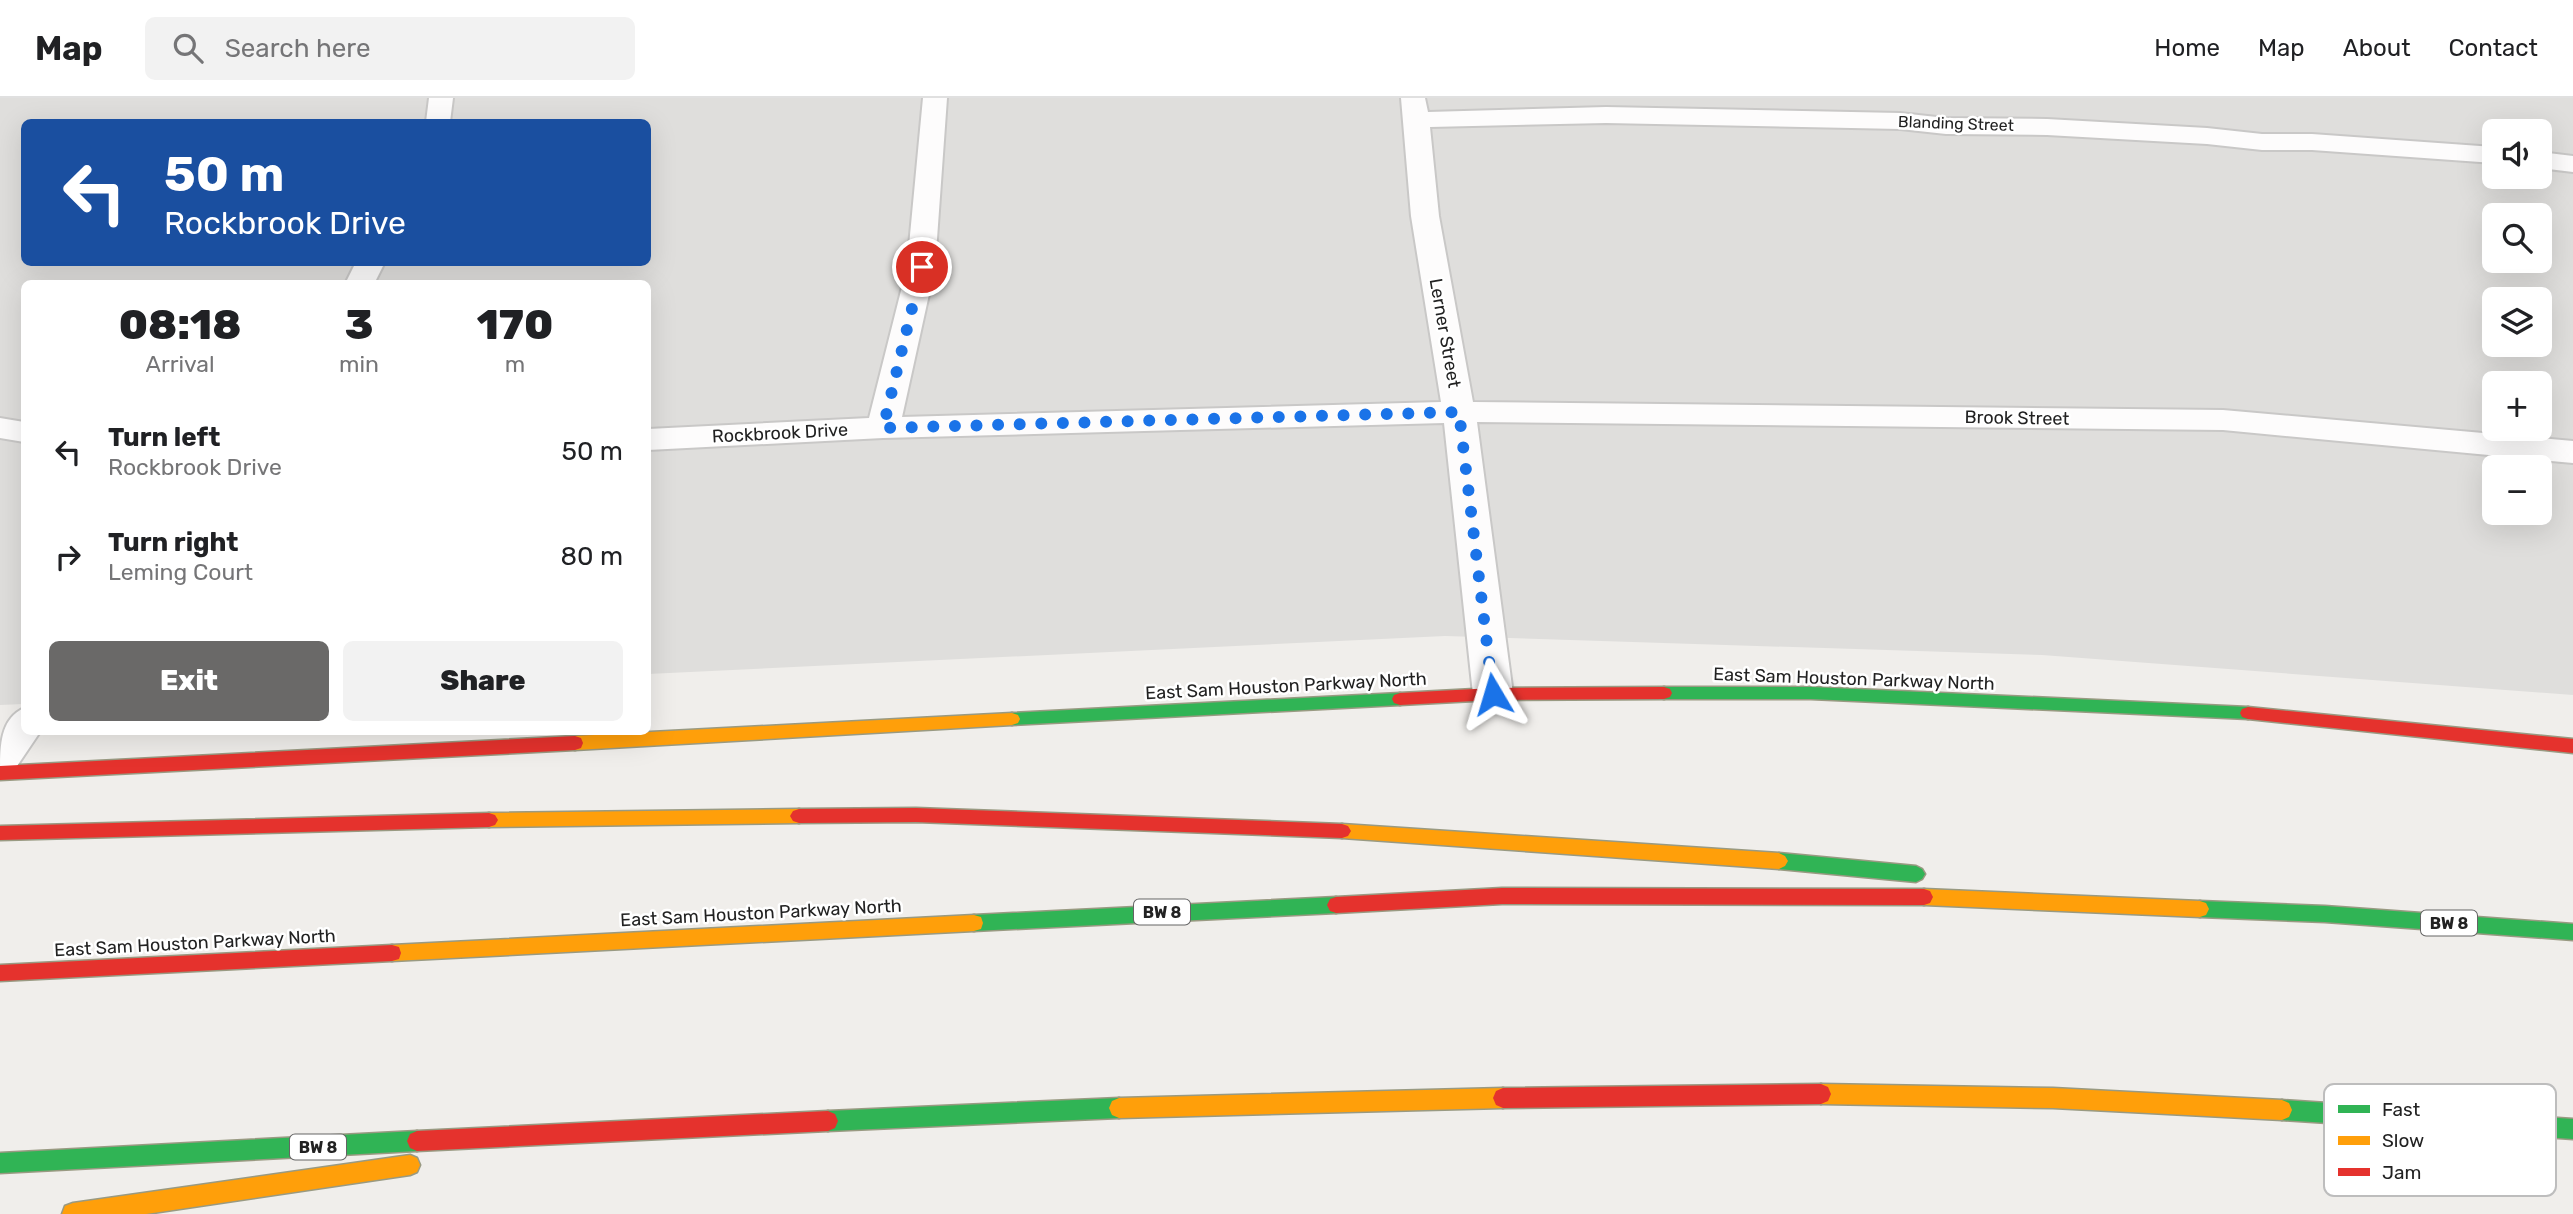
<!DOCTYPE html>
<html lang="en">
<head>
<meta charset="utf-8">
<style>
	:root { --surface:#fff; --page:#f2f2f2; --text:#202124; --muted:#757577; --line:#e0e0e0; --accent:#6a6968 }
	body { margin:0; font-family:Rubik,sans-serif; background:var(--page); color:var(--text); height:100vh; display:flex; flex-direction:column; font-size:26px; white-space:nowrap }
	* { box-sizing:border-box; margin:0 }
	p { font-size:23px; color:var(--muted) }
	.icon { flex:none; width:38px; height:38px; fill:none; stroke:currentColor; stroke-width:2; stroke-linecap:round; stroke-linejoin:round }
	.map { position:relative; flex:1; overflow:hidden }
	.details { position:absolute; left:21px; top:182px; width:630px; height:455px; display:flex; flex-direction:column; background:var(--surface); border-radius:10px; box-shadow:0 7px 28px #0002 }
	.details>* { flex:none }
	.banner { position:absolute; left:21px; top:21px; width:630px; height:147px; border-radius:10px; box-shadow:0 7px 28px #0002; background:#1a4fa0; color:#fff; overflow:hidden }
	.tools { position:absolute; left:2482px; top:21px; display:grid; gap:14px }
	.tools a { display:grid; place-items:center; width:70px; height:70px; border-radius:10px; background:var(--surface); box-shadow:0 7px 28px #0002; font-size:35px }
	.pin { position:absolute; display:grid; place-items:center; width:60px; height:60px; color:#fff; margin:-30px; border:4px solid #fff; border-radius:50%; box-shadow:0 2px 7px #0007 }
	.me { position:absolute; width:77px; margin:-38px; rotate:353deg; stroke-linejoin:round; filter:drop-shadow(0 0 5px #0008) }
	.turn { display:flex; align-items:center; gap:24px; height:147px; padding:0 28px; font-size:32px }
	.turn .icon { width:91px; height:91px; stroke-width:2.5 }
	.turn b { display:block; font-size:49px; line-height:60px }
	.eta { display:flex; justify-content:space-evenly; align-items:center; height:119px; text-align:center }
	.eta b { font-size:42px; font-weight:800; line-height:49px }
	.primary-button { display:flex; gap:14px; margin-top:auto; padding:14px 28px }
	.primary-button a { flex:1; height:80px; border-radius:10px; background:var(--accent); color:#fff; font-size:28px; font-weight:800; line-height:80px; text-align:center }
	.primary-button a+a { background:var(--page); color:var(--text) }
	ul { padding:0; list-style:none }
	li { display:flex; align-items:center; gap:21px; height:105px; padding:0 28px }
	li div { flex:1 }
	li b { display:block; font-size:26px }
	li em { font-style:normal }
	header { display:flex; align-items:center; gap:42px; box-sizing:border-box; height:98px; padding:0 35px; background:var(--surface); border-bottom:2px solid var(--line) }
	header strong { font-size:33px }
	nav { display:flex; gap:38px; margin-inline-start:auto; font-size:24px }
	.search { width:490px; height:63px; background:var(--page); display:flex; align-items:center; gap:18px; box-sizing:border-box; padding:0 24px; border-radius:10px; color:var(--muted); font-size:26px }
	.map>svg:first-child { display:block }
	.residential { fill:#dfdedc; fill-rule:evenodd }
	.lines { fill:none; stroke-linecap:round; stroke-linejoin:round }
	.street-casing { stroke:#c9c8c7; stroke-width:4 }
	.fast-casing { stroke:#999a82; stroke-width:3 }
	.slow-casing { stroke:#999a82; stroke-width:3 }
	.jam-casing { stroke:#999a82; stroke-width:3 }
	.street { fill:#fdfcfc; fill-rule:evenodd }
	.fast { fill:#30b455; fill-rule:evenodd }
	.slow { fill:#ff9f0a; fill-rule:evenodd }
	.jam { fill:#e5322d; fill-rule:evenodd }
	.route { stroke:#1a73e8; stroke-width:12; stroke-dasharray:0 21.6 }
	.labels { text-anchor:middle; stroke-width:5; stroke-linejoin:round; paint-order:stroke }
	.far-street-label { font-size:16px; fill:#222; stroke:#fff }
	.shield { fill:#fff; stroke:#646464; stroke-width:2 }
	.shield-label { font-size:16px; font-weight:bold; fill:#222 }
	.street-label { font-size:18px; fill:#222; stroke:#fff }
	.key { fill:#fff; stroke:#bdbdbd; stroke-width:2 }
	.key-label { font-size:19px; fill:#222 }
</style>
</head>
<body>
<header>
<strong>Map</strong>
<div class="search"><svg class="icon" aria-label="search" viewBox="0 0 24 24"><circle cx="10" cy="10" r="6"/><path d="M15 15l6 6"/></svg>Search here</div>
<nav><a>Home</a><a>Map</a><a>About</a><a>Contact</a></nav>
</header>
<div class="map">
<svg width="2573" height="1116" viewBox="0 0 2573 1116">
	<rect width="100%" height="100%" fill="#f0eeeb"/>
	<!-- residential -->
	<path class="residential" d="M0 0H2573V597L2042 557 1445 538 648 576V186H24V606L0 607ZM24 24H648V164H24ZM2494 33H2539V79H2494ZM2494 117H2539V163H2494ZM2494 201H2539V247H2494ZM2494 285H2539V331H2494ZM2494 369H2539V415H2494Z"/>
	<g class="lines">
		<defs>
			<g id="street">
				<path d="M429 0H453L450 24H426Z"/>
				<path d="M923 0H947L935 169 902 319 1441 304 1411 118 1401 0H1425L1428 14 1606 9 1900 15 1946 20 2047 21 2207 30 2262 36H2312L2494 49V65L2312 52H2262L2207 46 2047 37 1946 36 1900 31 1606 25 1430 29 1439 118 1473 304 2223 312 2573 343V365L2223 332 1477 324 1513 596 1507 607 1493 611 1479 607 1473 596 1444 325 883 340 648 352V331L869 320 907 169Z"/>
				<path d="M2539 54 2573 58V74L2539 70Z"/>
				<path d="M356 164H385L374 186H345Z"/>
				<path d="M0 320 24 324V344L0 340Z"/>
				<path d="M24 610V634H40L15 671 0 676C0 648 0 621 24 610Z"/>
			</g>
			<g id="fast">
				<path d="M1664 589H1811L2248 609 2254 611 2256 615 2254 619 2248 621 1811 601H1664L1658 599 1656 595 1658 591Z"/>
				<path d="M1400 595 1406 597 1408 601 1406 605 1400 607 1012 627 1006 625 1004 621 1006 617 1012 615Z"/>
				<path d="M1779 755 1916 768 1922 771 1925 776 1922 781 1916 784 1779 771 1773 768 1770 763 1773 758Z"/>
				<path d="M1336 799 1342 801 1345 807 1342 813 1336 815 974 833 967 831 965 825 967 819 974 817Z"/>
				<path d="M2200 803 2325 808 2573 826V842L2325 824 2200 819 2194 817 2191 811 2194 805Z"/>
				<path d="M1119 1000 1126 1003 1129 1010 1126 1017 1119 1020 828 1033 821 1030 818 1023 821 1016 828 1013Z"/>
				<path d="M2282 1002 2573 1021V1041L2282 1022 2275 1019 2272 1012 2275 1005Z"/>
				<path d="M417 1033 424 1036 427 1043 424 1050 417 1053 0 1075V1055Z"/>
			</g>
			<g id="slow">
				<path d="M1012 615 1018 617 1020 621 1018 625 1012 627 575 652 569 650 567 645 569 640 575 638Z"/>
				<path d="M799 711 805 713 808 718 805 723 799 725 489 729 483 727 480 722 483 717 489 715Z"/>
				<path d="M1342 726 1779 755 1785 758 1788 763 1785 768 1779 771 1342 740 1336 738 1333 733 1336 728Z"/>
				<path d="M1924 791 2200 803 2206 805 2209 811 2206 817 2200 819 1924 807 1918 805 1915 799 1918 793Z"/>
				<path d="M974 817 981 819 983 825 981 831 974 833 392 863 385 861 383 855 385 849 392 847Z"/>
				<path d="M1821 986 2053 990 2282 1002 2289 1005 2292 1012 2289 1019 2282 1022 2053 1010 1821 1006 1814 1003 1811 996 1814 989Z"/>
				<path d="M1503 990 1510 993 1513 1000 1510 1007 1503 1010 1119 1020 1112 1017 1109 1010 1112 1003 1119 1000Z"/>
				<path d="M410 1057 417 1060 420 1067 417 1074 410 1077 146 1116H62L65 1108 73 1105Z"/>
			</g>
			<g id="jam">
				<path d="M1664 589 1670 591 1672 595 1670 599 1664 601 1493 602 1400 607 1394 605 1392 601 1394 597 1400 595 1493 590Z"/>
				<path d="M2248 609 2573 641V655L2248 621 2242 619 2240 615 2242 611Z"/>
				<path d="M575 638 581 640 583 645 581 650 575 652 0 682V668Z"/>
				<path d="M916 710 1342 726 1348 728 1351 733 1348 738 1342 740 916 724 799 725 793 723 790 718 793 713 799 711Z"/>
				<path d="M489 715 495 717 498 722 495 727 489 729 0 742V728Z"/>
				<path d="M1502 790 1924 791 1930 793 1933 799 1930 805 1924 807 1502 806 1336 815 1330 813 1327 807 1330 801 1336 799Z"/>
				<path d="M392 847 399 849 401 855 399 861 392 863 0 883V867Z"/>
				<path d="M1821 986 1828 989 1831 996 1828 1003 1821 1006 1503 1010 1496 1007 1493 1000 1496 993 1503 990Z"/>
				<path d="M828 1013 835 1016 838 1023 835 1030 828 1033 417 1053 410 1050 407 1043 410 1036 417 1033Z"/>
			</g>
		</defs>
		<!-- street casing -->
		<use href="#street" class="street-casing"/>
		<!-- fast casing -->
		<use href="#fast" class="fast-casing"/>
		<!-- slow casing -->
		<use href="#slow" class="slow-casing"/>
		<!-- jam casing -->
		<use href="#jam" class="jam-casing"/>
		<!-- street -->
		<use href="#street" class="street"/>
		<!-- fast -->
		<use href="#fast" class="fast"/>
		<!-- slow -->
		<use href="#slow" class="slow"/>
		<!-- jam -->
		<use href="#jam" class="jam"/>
	</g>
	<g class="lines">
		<!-- route -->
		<path class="route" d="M922 169 883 330 1459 314 1493 596"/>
	</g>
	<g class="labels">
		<!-- far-street labels -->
		<g class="far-street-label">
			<text transform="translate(1956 25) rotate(2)" y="6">Blanding Street</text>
		</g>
		<!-- shield labels -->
		<g class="shield">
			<rect x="1134" y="801.5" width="56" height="25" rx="5"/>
			<rect x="2421" y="812.5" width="56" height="25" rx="5"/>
			<rect x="290" y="1036.5" width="56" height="25" rx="5"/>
		</g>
		<g class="shield-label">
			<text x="1162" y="820">BW 8</text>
			<text x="2449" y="831">BW 8</text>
			<text x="318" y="1055">BW 8</text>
		</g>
		<!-- street labels -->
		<g class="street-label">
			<text transform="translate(1445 235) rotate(80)" y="6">Lerner Street</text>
			<text transform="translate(2017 320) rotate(1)" y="6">Brook Street</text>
			<text transform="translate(780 335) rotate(-3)" y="6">Rockbrook Drive</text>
			<text transform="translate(1854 581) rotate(2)" y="6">East Sam Houston Parkway North</text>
			<text transform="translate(1286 588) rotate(-3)" y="6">East Sam Houston Parkway North</text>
			<text transform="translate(761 815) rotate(-3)" y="6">East Sam Houston Parkway North</text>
			<text transform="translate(195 845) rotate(-3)" y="6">East Sam Houston Parkway North</text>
		</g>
	</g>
	<!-- legend -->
	<rect x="2324" y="986" width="232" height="112" rx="10" class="key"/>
	<rect x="2338" y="1007" width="32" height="8" fill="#30b455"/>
	<rect x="2338" y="1038" width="32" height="9" fill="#ff9f0a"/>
	<rect x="2338" y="1070" width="32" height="8" fill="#e5322d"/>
	<g class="key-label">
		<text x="2382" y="1018">Fast</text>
		<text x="2382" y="1049">Slow</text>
		<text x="2382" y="1081">Jam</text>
	</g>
</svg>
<div class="tools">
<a><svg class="icon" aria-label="sound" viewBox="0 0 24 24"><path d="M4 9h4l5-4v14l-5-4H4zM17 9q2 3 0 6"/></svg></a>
<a><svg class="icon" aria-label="search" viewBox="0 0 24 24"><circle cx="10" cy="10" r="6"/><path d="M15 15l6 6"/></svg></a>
<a><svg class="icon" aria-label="layers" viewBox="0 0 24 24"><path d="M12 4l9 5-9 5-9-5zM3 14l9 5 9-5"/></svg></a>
<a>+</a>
<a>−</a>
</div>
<div class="pin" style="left:922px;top:169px;background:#d93025"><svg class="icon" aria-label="arrive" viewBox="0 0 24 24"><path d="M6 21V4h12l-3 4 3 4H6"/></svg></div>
<svg class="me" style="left:1493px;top:596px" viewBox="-20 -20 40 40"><path d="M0-17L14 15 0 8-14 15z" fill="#1a73e8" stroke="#fff" stroke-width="4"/></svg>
<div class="banner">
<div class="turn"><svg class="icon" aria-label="left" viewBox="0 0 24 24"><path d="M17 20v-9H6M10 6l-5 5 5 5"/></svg><div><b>50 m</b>Rockbrook Drive</div></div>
</div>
<section class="details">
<div class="eta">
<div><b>08:18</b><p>Arrival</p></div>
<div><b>3</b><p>min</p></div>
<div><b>170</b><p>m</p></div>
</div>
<ul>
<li><svg class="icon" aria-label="left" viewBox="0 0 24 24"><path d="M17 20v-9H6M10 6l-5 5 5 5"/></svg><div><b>Turn left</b><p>Rockbrook Drive</p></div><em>50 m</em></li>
<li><svg class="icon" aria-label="right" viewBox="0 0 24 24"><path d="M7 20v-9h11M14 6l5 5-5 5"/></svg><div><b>Turn right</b><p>Leming Court</p></div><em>80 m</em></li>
</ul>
<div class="primary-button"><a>Exit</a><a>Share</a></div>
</section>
</div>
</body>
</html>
